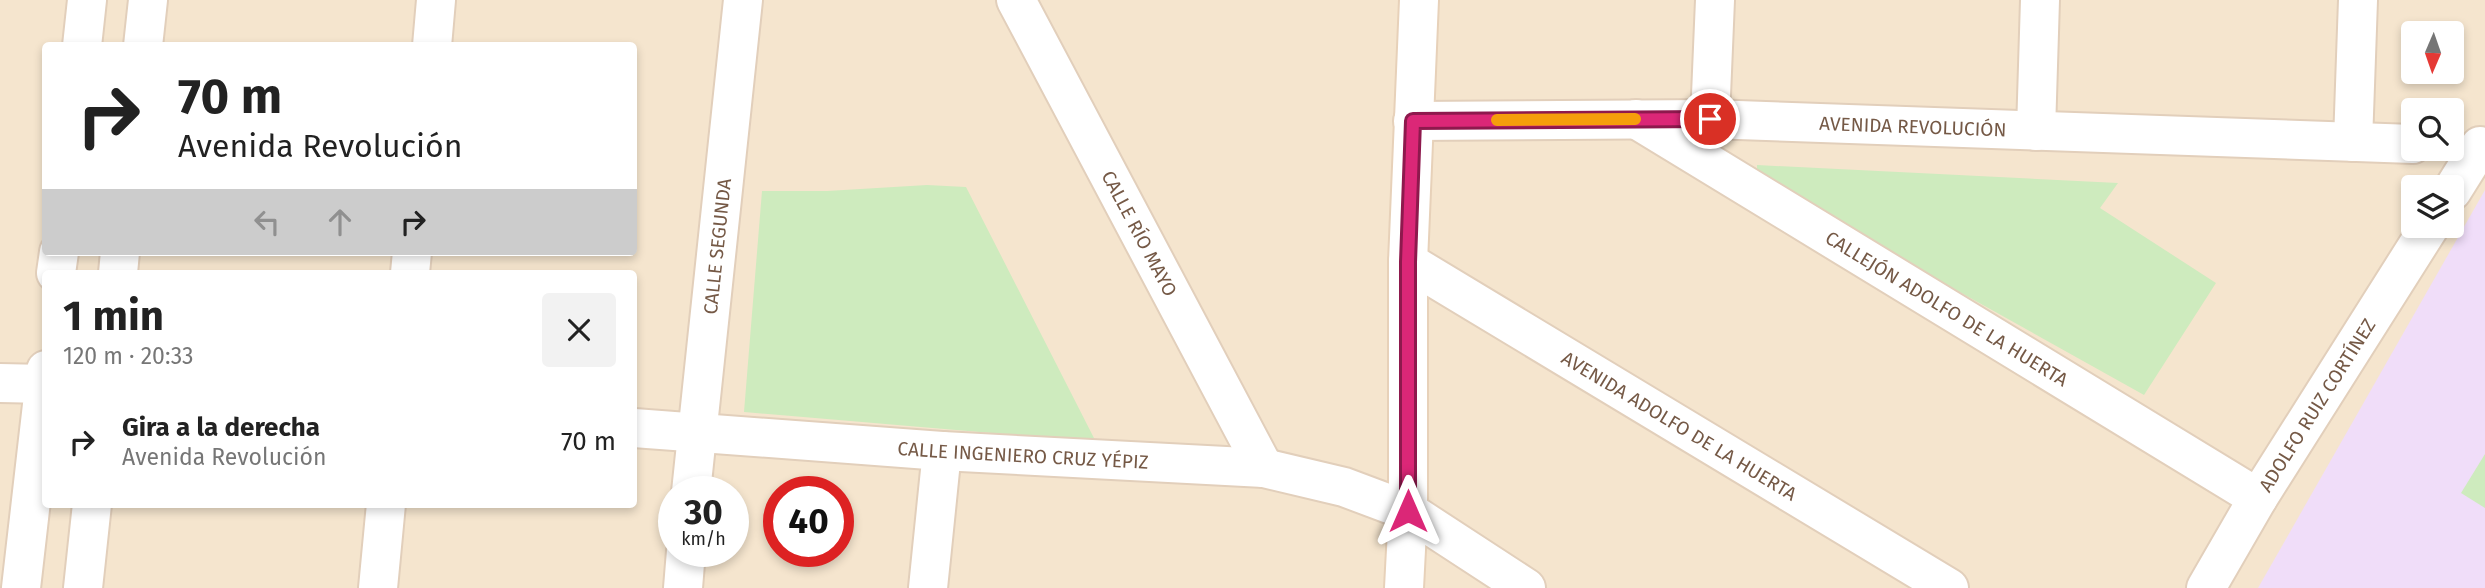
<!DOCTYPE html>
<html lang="es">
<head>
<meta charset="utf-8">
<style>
	:root { --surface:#fff; --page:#f2f2f2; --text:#222; --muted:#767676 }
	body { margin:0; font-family:"Fira Sans",sans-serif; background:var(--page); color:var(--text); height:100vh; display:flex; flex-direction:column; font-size:26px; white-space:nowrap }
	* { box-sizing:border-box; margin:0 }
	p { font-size:23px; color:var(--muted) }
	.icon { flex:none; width:38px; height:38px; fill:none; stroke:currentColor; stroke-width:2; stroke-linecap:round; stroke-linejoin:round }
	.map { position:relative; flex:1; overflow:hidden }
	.details { position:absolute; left:42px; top:270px; width:595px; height:238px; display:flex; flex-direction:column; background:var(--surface); border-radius:7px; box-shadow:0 4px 10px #0003 }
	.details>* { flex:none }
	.hud { position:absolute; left:42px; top:42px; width:595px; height:214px; border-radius:7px; box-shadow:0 4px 10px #0003; background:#fff; color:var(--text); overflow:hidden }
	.needle { width:46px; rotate:182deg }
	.tools { position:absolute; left:2401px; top:21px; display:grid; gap:14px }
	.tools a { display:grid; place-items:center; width:63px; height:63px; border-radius:7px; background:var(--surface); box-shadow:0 4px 10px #0003; font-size:35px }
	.speed { position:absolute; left:658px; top:476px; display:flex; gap:14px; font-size:35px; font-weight:700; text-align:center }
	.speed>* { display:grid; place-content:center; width:91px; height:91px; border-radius:50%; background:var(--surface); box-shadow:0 4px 10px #0003; line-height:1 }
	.speed small { font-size:18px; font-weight:400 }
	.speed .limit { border:10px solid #d22; background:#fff; color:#111 }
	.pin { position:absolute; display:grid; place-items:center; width:60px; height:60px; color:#fff; margin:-30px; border:4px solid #fff; border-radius:50%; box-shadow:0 2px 7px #0007 }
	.me { position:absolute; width:77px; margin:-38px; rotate:0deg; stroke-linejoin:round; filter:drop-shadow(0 0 5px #0008) }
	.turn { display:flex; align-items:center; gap:24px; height:147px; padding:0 21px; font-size:32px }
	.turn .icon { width:91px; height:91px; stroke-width:2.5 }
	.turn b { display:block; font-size:49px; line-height:60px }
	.lanes { display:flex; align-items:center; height:66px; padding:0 21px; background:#0003; justify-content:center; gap:35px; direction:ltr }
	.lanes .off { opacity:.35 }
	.round { display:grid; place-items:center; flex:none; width:74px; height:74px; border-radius:7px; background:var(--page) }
	.overview { display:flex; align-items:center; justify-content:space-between; height:119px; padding:0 21px }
	h1 { font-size:42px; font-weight:700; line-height:52px }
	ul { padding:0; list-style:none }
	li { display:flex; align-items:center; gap:21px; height:105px; padding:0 21px }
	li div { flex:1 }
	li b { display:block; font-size:26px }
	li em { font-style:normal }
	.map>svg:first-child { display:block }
	.residential { fill:#f5e5ce; fill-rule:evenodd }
	.education { fill:#f0ddf9 }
	.green { fill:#ceebbe }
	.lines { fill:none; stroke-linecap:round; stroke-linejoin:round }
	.street-casing { stroke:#e2cfbb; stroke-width:42 }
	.secondary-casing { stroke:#e7d1b9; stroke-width:42 }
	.street { stroke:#fff; stroke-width:38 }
	.secondary { stroke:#fff; stroke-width:38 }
	.route-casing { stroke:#8e194d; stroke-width:18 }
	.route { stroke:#db2777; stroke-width:12 }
	.slow { stroke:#f59e0b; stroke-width:12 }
	.labels { text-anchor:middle; stroke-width:7; stroke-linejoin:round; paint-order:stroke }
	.street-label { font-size:19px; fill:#755946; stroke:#fff7e7 }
</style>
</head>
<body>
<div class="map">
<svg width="2485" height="588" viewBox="0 0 2485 588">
	<rect width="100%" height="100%" fill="#fdf3e0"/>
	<!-- residential -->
	<path class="residential" d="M0 0H2485V588H0ZM2413 33H2452V72H2413ZM46 46H634V252H46ZM2413 110H2452V149H2413ZM2413 187H2452V226H2413ZM46 273H634V504H46ZM674 492H733V551H674ZM779 492H838V551H779Z"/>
	<!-- education -->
	<path class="education" d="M2485 190V588H2258Z"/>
	<!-- green -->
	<g class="green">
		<path d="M1757 165 2118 183 2100 208 2216 283 2144 395 1757 179Z"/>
		<path d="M927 185 966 187 1096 442 744 412 762 191H827Z"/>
		<path d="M2485 454V508L2461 493Z"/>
	</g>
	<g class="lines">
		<defs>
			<g id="street">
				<path id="s1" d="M1016 0 1264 468"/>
				<path d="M82 46 87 0"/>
				<path d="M143 46 148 0"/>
				<path d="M432 46 436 0"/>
				<path id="s2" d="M1636 119 2258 498"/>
				<path d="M1710 119 1715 0"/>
				<path id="s3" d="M1413 121 1710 119 2413 144"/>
				<path d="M2036 131 2040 0"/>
				<path d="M2353 142 2358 0"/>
				<path d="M2452 191 2480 146"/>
				<path id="s4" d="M1408 262 1949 588"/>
				<path d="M56 273 59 252"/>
				<path d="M118 273 120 252"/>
				<path d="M410 273 412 252"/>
				<path d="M0 383 46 384"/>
				<path id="s5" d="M634 428 942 451 1264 468 1344 487 1408 511 1526 588"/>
				<path id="s6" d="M691 492 743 0"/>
				<path d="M21 588 46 370"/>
				<path d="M83 588 92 504"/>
				<path d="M378 588 386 504"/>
				<path d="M683 588 686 551"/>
				<path d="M928 588 942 451"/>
				<path id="s7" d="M2206 588 2258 498 2430 226"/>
			</g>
			<path id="secondary" d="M1404 588 1408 511V262L1419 0"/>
		</defs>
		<!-- street casing -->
		<use href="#street" class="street-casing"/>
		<!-- secondary casing -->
		<use href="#secondary" class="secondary-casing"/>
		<!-- street -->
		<use href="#street" class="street"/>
		<!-- secondary -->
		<use href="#secondary" class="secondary"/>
	</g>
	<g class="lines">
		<defs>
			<path id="route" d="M1408 511V262L1413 121 1710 119"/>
		</defs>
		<!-- route casing -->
		<use href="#route" class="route-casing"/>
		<!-- route -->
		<use href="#route" class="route"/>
		<!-- slow -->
		<path class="slow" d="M1497 120 1635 119"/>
	</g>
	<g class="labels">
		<!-- street labels -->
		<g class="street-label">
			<text dy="7" stroke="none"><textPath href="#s3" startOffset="500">AVENIDA REVOLUCIÓN</textPath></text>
			<text dy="7" stroke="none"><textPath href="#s1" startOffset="264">CALLE RÍO MAYO</textPath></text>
			<text dy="7" stroke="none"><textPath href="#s6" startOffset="247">CALLE SEGUNDA</textPath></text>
			<text dy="7" stroke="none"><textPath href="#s2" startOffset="364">CALLEJÓN ADOLFO DE LA HUERTA</textPath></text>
			<text dy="7" stroke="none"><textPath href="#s7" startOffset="214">ADOLFO RUIZ CORTÍNEZ</textPath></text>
			<text dy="7" stroke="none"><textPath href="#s4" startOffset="317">AVENIDA ADOLFO DE LA HUERTA</textPath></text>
			<text dy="7" stroke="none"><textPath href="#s5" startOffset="390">CALLE INGENIERO CRUZ YÉPIZ</textPath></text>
		</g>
	</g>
</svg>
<div class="tools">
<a><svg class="needle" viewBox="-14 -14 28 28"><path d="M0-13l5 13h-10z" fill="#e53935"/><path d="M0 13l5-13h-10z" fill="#767676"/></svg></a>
<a><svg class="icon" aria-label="search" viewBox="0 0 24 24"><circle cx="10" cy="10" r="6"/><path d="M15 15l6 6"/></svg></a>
<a><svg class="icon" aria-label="layers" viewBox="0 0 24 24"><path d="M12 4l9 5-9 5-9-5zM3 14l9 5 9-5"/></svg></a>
</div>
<div class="speed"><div>30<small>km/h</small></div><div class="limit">40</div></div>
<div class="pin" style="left:1710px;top:119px;background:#d93025"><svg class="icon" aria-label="arrive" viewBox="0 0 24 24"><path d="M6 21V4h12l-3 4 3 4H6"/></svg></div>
<svg class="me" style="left:1408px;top:511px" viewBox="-20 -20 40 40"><path d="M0-17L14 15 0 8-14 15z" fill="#db2777" stroke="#fff" stroke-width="4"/></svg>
<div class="hud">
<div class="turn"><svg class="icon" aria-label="right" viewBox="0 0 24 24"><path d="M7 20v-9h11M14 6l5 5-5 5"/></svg><div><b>70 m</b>Avenida Revolución</div></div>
<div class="lanes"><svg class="icon off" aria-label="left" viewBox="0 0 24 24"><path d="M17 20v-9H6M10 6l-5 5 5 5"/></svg><svg class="icon off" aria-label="ahead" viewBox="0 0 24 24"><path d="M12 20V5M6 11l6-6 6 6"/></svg><svg class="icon" aria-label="right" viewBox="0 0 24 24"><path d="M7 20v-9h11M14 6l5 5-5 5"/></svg></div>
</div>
<section class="details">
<div class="overview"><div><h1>1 min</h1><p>120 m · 20:33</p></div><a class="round"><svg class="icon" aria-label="close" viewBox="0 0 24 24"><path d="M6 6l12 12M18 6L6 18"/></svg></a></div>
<ul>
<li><svg class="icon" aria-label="right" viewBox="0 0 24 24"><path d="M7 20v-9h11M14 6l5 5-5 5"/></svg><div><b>Gira a la derecha</b><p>Avenida Revolución</p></div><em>70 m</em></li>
</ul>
</section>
</div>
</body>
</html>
